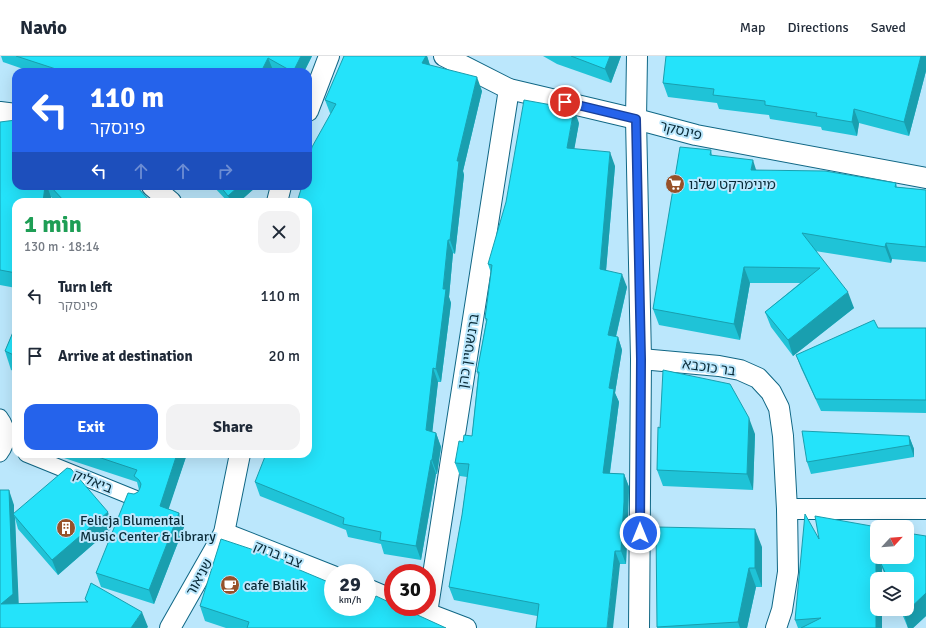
<!DOCTYPE html>
<html lang="en">
<head>
<meta charset="utf-8">
<style>
	:root { --surface:#fff; --page:#f2f2f3; --text:#1f2937; --muted:#747a83; --line:#e0e1e3; --accent:#2563eb }
	body { margin:0; font-family:Signika,"Noto Sans Hebrew",sans-serif; background:var(--page); color:var(--text); height:100vh; display:flex; flex-direction:column; font-size:15px; white-space:nowrap }
	* { box-sizing:border-box; margin:0 }
	p { font-size:13px; color:var(--muted) }
	.icon { flex:none; width:22px; height:22px; fill:none; stroke:currentColor; stroke-width:2; stroke-linecap:round; stroke-linejoin:round }
	.map { position:relative; flex:1; overflow:hidden }
	.sheet { position:absolute; left:12px; top:142px; width:300px; height:260px; display:flex; flex-direction:column; background:var(--surface); border-radius:12px; box-shadow:0 4px 16px #0002 }
	.sheet>* { flex:none }
	.top-card { position:absolute; left:12px; top:12px; width:300px; height:122px; border-radius:12px; box-shadow:0 4px 16px #0002; background:#2563eb; color:#fff; overflow:hidden }
	.needle { width:26px; rotate:64deg }
	.controls { position:absolute; left:870px; top:464px; display:grid; gap:8px }
	.controls a { display:grid; place-items:center; width:44px; height:44px; border-radius:8px; background:var(--surface); box-shadow:0 4px 16px #0002; font-size:20px }
	.speed { position:absolute; left:324px; top:508px; display:flex; gap:8px; font-size:20px; font-weight:700; text-align:center }
	.speed>* { display:grid; place-content:center; width:52px; height:52px; border-radius:50%; background:var(--surface); box-shadow:0 4px 16px #0002; line-height:1 }
	.speed small { font-size:10px; font-weight:400 }
	.speed .limit { border:6px solid #d22; background:#fff; color:#111 }
	.pin { position:absolute; display:grid; place-items:center; width:34px; height:34px; color:#fff; margin:-17px; border:2px solid #fff; border-radius:50%; box-shadow:0 1px 4px #0007 }
	.me { position:absolute; width:44px; margin:-22px; rotate:0deg; stroke-linejoin:round; filter:drop-shadow(0 0 3px #0008) }
	.turn { display:flex; align-items:center; gap:14px; height:84px; padding:0 12px; font-size:18px }
	.turn .icon { width:52px; height:52px; stroke-width:2.5 }
	.turn b { display:block; font-size:28px; line-height:34px }
	.lanes { display:flex; align-items:center; height:38px; padding:0 12px; background:#0003; justify-content:center; gap:20px; direction:ltr }
	.lanes .off { opacity:.35 }
	.round { display:grid; place-items:center; flex:none; width:42px; height:42px; border-radius:12px; background:var(--page) }
	.overview { display:flex; align-items:center; justify-content:space-between; height:68px; padding:0 12px }
	h1 { font-size:24px; font-weight:700; line-height:30px; color:#1e9e55 }
	.primary-button { display:flex; gap:8px; margin-top:auto; padding:8px 12px }
	.primary-button a { flex:1; height:46px; border-radius:12px; background:var(--accent); color:#fff; font-size:16px; font-weight:700; line-height:46px; text-align:center }
	.primary-button a+a { background:var(--page); color:var(--text) }
	ul { padding:0; list-style:none }
	li { display:flex; align-items:center; gap:12px; height:60px; padding:0 12px }
	li div { flex:1 }
	li b { display:block; font-size:15px }
	li em { font-style:normal }
	header { display:flex; align-items:center; gap:24px; box-sizing:border-box; height:56px; padding:0 20px; background:var(--surface); border-bottom:1px solid var(--line) }
	header strong { font-size:19px }
	nav { display:flex; gap:22px; margin-inline-start:auto; font-size:14px }
	.map>svg:first-child { display:block }
	.lines { fill:none; stroke-linecap:round; stroke-linejoin:round }
	.pedestrian-casing { stroke:#106785; stroke-width:17 }
	.minor-casing { stroke:#106785; stroke-width:22 }
	.pedestrian { stroke:#fff; stroke-width:15 }
	.minor { stroke:#fff; stroke-width:20 }
	.wall { fill:#1fc3d7 }
	.shaded-wall { fill:#199faf }
	.building { fill:#24e3fa; stroke:#199faf }
	.route-casing { stroke:#184099; stroke-width:10 }
	.route { stroke:#2563eb; stroke-width:7 }
	.labels { text-anchor:middle; stroke-width:4; stroke-linejoin:round; paint-order:stroke }
	.street-label { font-size:14px; fill:#082936; stroke:#bbe7fc }
	.poi-label { font-size:14px; fill:#082936; stroke:#bbe7fc; text-anchor:start }
</style>
</head>
<body>
<header>
<strong>Navio</strong>
<nav><a>Map</a><a>Directions</a><a>Saved</a></nav>
</header>
<div class="map">
<svg width="926" height="572" viewBox="0 0 926 572">
	<rect width="100%" height="100%" fill="#bbe7fc"/>
	<g class="lines">
		<defs>
			<g id="pedestrian">
				<path d="M0 361C9 373 9 386 0 398"/>
				<path d="M26 398 137 443"/>
			</g>
			<g id="minor">
				<path d="M444 0 509 33 636 63 696 79 926 122"/>
				<path d="M637 0 636 63 641 303 639 572"/>
				<path d="M308 55 329 0"/>
				<path d="M0 56 16 58"/>
				<path d="M152 130 171 146"/>
				<path d="M277 146 281 130"/>
				<path d="M641 303 719 310 740 314 758 322 771 336 779 352 783 380 787 453 788 516 782 554 776 572"/>
				<path d="M787 453H926"/>
				<path d="M224 477 333 520"/>
				<path d="M367 533 393 544"/>
				<path d="M411 551 466 572"/>
				<path d="M427 557 509 33"/>
				<path d="M170 572 224 477 240 398"/>
			</g>
		</defs>
		<!-- pedestrian casing -->
		<use href="#pedestrian" class="pedestrian-casing"/>
		<!-- minor casing -->
		<use href="#minor" class="minor-casing"/>
		<!-- pedestrian -->
		<use href="#pedestrian" class="pedestrian"/>
		<!-- minor -->
		<use href="#minor" class="minor"/>
	</g>
	<!-- wall -->
	<g class="wall">
		<path d="M1 0H312L304 16H276L273 14 272 16H32L3 6Z"/>
		<path d="M343 0H427L430 9 482 35 463 115 464 119 455 198 453 197 449 241 451 247 441 326H438L432 376 436 377 441 391 437 418H436L421 504 384 498 381 488 348 481 346 474 260 440 255 426 308 398 331 57H330L325 44 344 1Z"/>
		<path d="M543 0H621L611 27 557 8Z"/>
		<path d="M926 0V15L909 80 859 67 857 80 822 74 821 71 770 63 769 59 719 53 717 47 668 41 663 27Z"/>
		<path d="M0 66 16 130H136L151 146H56L51 141 16 146V232L0 229Z"/>
		<path d="M579 67 574 93 615 110 606 215 627 231 616 281H618L622 294 615 337 619 346 610 417 624 418 629 431 628 459 626 508H620L537 560 454 544 449 531 462 459 467 421 460 420 455 407 463 386 472 380 478 319 477 316 486 266 485 262 491 217 488 208Z"/>
		<path d="M711 94 712 99 757 114 896 127 897 131 926 134V206L892 203 891 207 815 195 854 252 793 300 771 271 765 256 800 227H750L740 284 659 269 653 253Z"/>
		<path d="M213 130H257L239 146H228Z"/>
		<path d="M16 269V316L11 314 5 295Z"/>
		<path d="M878 272H926V357L821 355 801 312 796 299Z"/>
		<path d="M660 372 755 378 753 434 663 430 657 414Z"/>
		<path d="M909 380 914 393V401L811 418 807 406Z"/>
		<path d="M59 398H187L168 453 179 457 184 471 154 548 101 531 96 517 134 438 138 436 139 434 137 426 61 401Z"/>
		<path d="M14 449V457L113 471 58 519 18 473 15 462 18 548 86 546 85 543 148 571 0 572Z"/>
		<path d="M926 480V560L913 572H908L900 553H907V523H887L882 512V523H877V553H882V572H798L795 564 819 483 877 501H907Z"/>
		<path d="M762 491V531H756L747 572H657V571Z"/>
		<path d="M296 508 298 513 333 551 446 572H226L205 565 200 550Z"/>
	</g>
	<!-- shaded-wall -->
	<g class="shaded-wall">
		<path d="M301 0H312L304 16H293Z"/>
		<path d="M426 0H427L431 13 422 7Z"/>
		<path d="M610 0H621L611 27 605 13Z"/>
		<path d="M921 0H926V15L909 80 904 66Z"/>
		<path d="M268 2 273 14 272 16H261Z"/>
		<path d="M477 21 482 35 463 115 464 119 455 198 450 184 457 105Z"/>
		<path d="M574 53 579 67 572 106 567 92Z"/>
		<path d="M854 53 859 67 857 80 852 66Z"/>
		<path d="M610 96 615 110 605 226 600 213Z"/>
		<path d="M753 104 758 120 751 114Z"/>
		<path d="M45 130H47L51 141V146H43Z"/>
		<path d="M239 130H257L239 146H231L228 140Z"/>
		<path d="M448 184 453 197 449 241 451 247 441 326 436 313Z"/>
		<path d="M886 187 892 203 891 207 885 191Z"/>
		<path d="M744 211 750 227 740 284 734 268Z"/>
		<path d="M622 218 627 231 613 293 608 279Z"/>
		<path d="M848 236 854 252 793 300 788 284Z"/>
		<path d="M618 281 622 294 615 337 619 346 608 430 603 417 609 332Z"/>
		<path d="M433 312 438 326 431 388 426 374Z"/>
		<path d="M749 362 755 378 753 434 747 418Z"/>
		<path d="M436 377 441 391 437 418 432 404Z"/>
		<path d="M909 380 914 393V401L910 389Z"/>
		<path d="M177 398H187L165 464 160 450Z"/>
		<path d="M431 404 436 418 421 504 416 490Z"/>
		<path d="M624 418 629 431 628 459 626 508 621 495Z"/>
		<path d="M9 434 14 449V460L13 458 15 462 19 553 1 548Z"/>
		<path d="M108 456 113 471 58 519 52 504Z"/>
		<path d="M179 457 184 471 154 548 149 534Z"/>
		<path d="M755 473 762 491V531L755 512Z"/>
		<path d="M615 495 620 508 613 572H607Z"/>
		<path d="M876 495 877 501H878L882 512V523H877V553H882V572H876Z"/>
		<path d="M296 508 301 523 295 512Z"/>
		<path d="M749 512 756 531 747 572H740L738 566Z"/>
		<path d="M926 537V560L913 572H908L904 558Z"/>
		<path d="M142 556 148 571 147 572H131Z"/>
	</g>
	<!-- building -->
	<g class="building">
		<path d="M16 0H301L293 16 268 2 261 16H65Z"/>
		<path d="M344 0H426L422 7 477 21 457 105H459L450 184H448L443 233H446L436 313 433 312 426 374 436 377 432 404H431L416 490 380 484 381 476 343 468 344 462 255 426 266 398H308V146H297L302 130H308V107L312 91 336 48 325 44Z"/>
		<path d="M571 0H610L605 13Z"/>
		<path d="M666 0H921L904 66 854 53 852 66 816 60 817 57 765 49V45L713 39 714 33 663 27Z"/>
		<path d="M524 44 574 53 567 92 610 96 600 213 622 218 608 279 618 281 609 332 614 333 603 417 624 418V446L621 495H615L607 572H536L539 548 449 531 462 459 469 408 455 407 459 385 463 386 464 379 472 380 479 316H477L487 263 485 262 492 209 488 208 506 146Z"/>
		<path d="M16 64V130H45L43 146H16V217L0 214V66Z"/>
		<path d="M680 91 711 94 710 99 753 104 751 114 825 115 896 127 895 131 926 134V191L886 187 885 191 802 177 848 236 788 284 765 256 820 212 744 211 734 268 653 253Z"/>
		<path d="M50 130H136L151 146H65Z"/>
		<path d="M220 130H239L228 140Z"/>
		<path d="M874 264 878 272H926V344L816 343 796 299Z"/>
		<path d="M16 269V300L5 295Z"/>
		<path d="M663 314 730 328 749 362 747 418 657 414 658 371 660 372Z"/>
		<path d="M802 375 909 380 910 389 807 406Z"/>
		<path d="M89 398H177L160 450 179 457 149 534 96 517 128 437 134 438 138 436 140 432 141 428 139 424 134 420 137 414Z"/>
		<path d="M67 412 71 413 108 456 52 504 13 458Z"/>
		<path d="M0 434H9L13 538 1 548 88 546 85 543 91 527 142 556 131 572H0Z"/>
		<path d="M805 458 819 483 815 460 877 471V498L876 495V572H801L821 562 795 564Z"/>
		<path d="M656 471 755 473V512H749L738 566 657 571Z"/>
		<path d="M907 477 926 480V537L904 558 901 553H907V523H888L878 501H907Z"/>
		<path d="M221 483 296 508 295 512 333 528V551H367V541L374 544 376 540 393 548V551H400L446 572H247L249 566 200 550Z"/>
	</g>
	<g class="lines">
		<defs>
			<path id="route" d="M565 46 636 63 641 303 640 477"/>
		</defs>
		<!-- route casing -->
		<use href="#route" class="route-casing"/>
		<!-- route -->
		<use href="#route" class="route"/>
	</g>
	<!-- icons -->
	<defs>
		<symbol id="supermarket-disc" viewBox="-11 -11 22 22"><circle r="9.5" fill="#975129" stroke="#bbe7fc"/><path d="M-6-5.5h2.5l.6 2H6L4.5 2H-2.5L-4.4-4H-6ZM-1.5 3.2a1.3 1.3 0 1 0 .1 0ZM3 3.2a1.3 1.3 0 1 0 .1 0Z" fill="#fff"/></symbol>
		<symbol id="building-disc" viewBox="-11 -11 22 22"><circle r="9.5" fill="#975129" stroke="#bbe7fc"/><path d="M-4-6H4V6H1V3H-1V6H-4ZM-2.5-4.3h1.7v1.8h-1.7ZM.8-4.3h1.7v1.8H.8ZM-2.5-1h1.7V.8h-1.7ZM.8-1h1.7V.8H.8Z" fill="#fff"/></symbol>
		<symbol id="cafe-disc" viewBox="-11 -11 22 22"><circle r="9.5" fill="#975129" stroke="#bbe7fc"/><path d="M-5.5-4.5H6V0H3Q3 3.5 0 3.5H-2.5Q-5.5 3.5-5.5 0ZM3-3.2v2h1.7v-2ZM-6 4.5H4V6H-6Z" fill="#fff"/></symbol>
	</defs>
	<g fill-rule="evenodd">
		<use href="#supermarket-disc" x="664" y="117" width="22" height="22"/>
		<use href="#building-disc" x="55" y="461" width="22" height="22"/>
		<use href="#cafe-disc" x="219" y="518" width="22" height="22"/>
	</g>
	<g class="labels">
		<!-- street labels -->
		<g class="street-label">
			<text transform="translate(681 74) rotate(14)" y="5">פינסקר</text>
			<text transform="translate(468 295) rotate(-81)" y="5">ברנשטיין כהן</text>
			<text transform="translate(709 311) rotate(8)" y="5">בר כוכבא</text>
			<text transform="translate(93 425) rotate(22)" y="5">ביאליק</text>
			<text transform="translate(278 498) rotate(22)" y="5">צבי ברוק</text>
			<text transform="translate(199 521) rotate(-61)" y="5">שניאור</text>
		</g>
		<!-- poi labels -->
		<g class="poi-label">
			<text x="689" y="133">מינימרקט שלנו</text>
			<text x="80" y="469">Felicja Blumental<tspan x="80" dy="16">Music Center &amp; Library</tspan></text>
			<text x="244" y="534">cafe Bialik</text>
		</g>
	</g>
</svg>
<div class="controls">
<a><svg class="needle" viewBox="-14 -14 28 28"><path d="M0-13l5 13h-10z" fill="#e53935"/><path d="M0 13l5-13h-10z" fill="#747a83"/></svg></a>
<a><svg class="icon" aria-label="layers" viewBox="0 0 24 24"><path d="M12 4l9 5-9 5-9-5zM3 14l9 5 9-5"/></svg></a>
</div>
<div class="speed"><div>29<small>km/h</small></div><div class="limit">30</div></div>
<div class="pin" style="left:565px;top:46px;background:#d93025"><svg class="icon" aria-label="arrive" viewBox="0 0 24 24"><path d="M6 21V4h12l-3 4 3 4H6"/></svg></div>
<svg class="me" style="left:640px;top:477px" viewBox="-20 -20 40 40"><circle r="17" fill="#2563eb" stroke="#fff" stroke-width="3"/><path d="M0-11L8 9 0 5-8 9z" fill="#fff"/></svg>
<div class="top-card">
<div class="turn"><svg class="icon" aria-label="left" viewBox="0 0 24 24"><path d="M17 20v-9H6M10 6l-5 5 5 5"/></svg><div><b>110 m</b>פינסקר</div></div>
<div class="lanes"><svg class="icon" aria-label="left" viewBox="0 0 24 24"><path d="M17 20v-9H6M10 6l-5 5 5 5"/></svg><svg class="icon off" aria-label="ahead" viewBox="0 0 24 24"><path d="M12 20V5M6 11l6-6 6 6"/></svg><svg class="icon off" aria-label="ahead" viewBox="0 0 24 24"><path d="M12 20V5M6 11l6-6 6 6"/></svg><svg class="icon off" aria-label="right" viewBox="0 0 24 24"><path d="M7 20v-9h11M14 6l5 5-5 5"/></svg></div>
</div>
<section class="sheet">
<div class="overview"><div><h1>1 min</h1><p>130 m · 18:14</p></div><a class="round"><svg class="icon" aria-label="close" viewBox="0 0 24 24"><path d="M6 6l12 12M18 6L6 18"/></svg></a></div>
<ul>
<li><svg class="icon" aria-label="left" viewBox="0 0 24 24"><path d="M17 20v-9H6M10 6l-5 5 5 5"/></svg><div><b>Turn left</b><p>פינסקר</p></div><em>110 m</em></li>
<li><svg class="icon" aria-label="arrive" viewBox="0 0 24 24"><path d="M6 21V4h12l-3 4 3 4H6"/></svg><div><b>Arrive at destination</b></div><em>20 m</em></li>
</ul>
<div class="primary-button"><a>Exit</a><a>Share</a></div>
</section>
</div>
</body>
</html>
